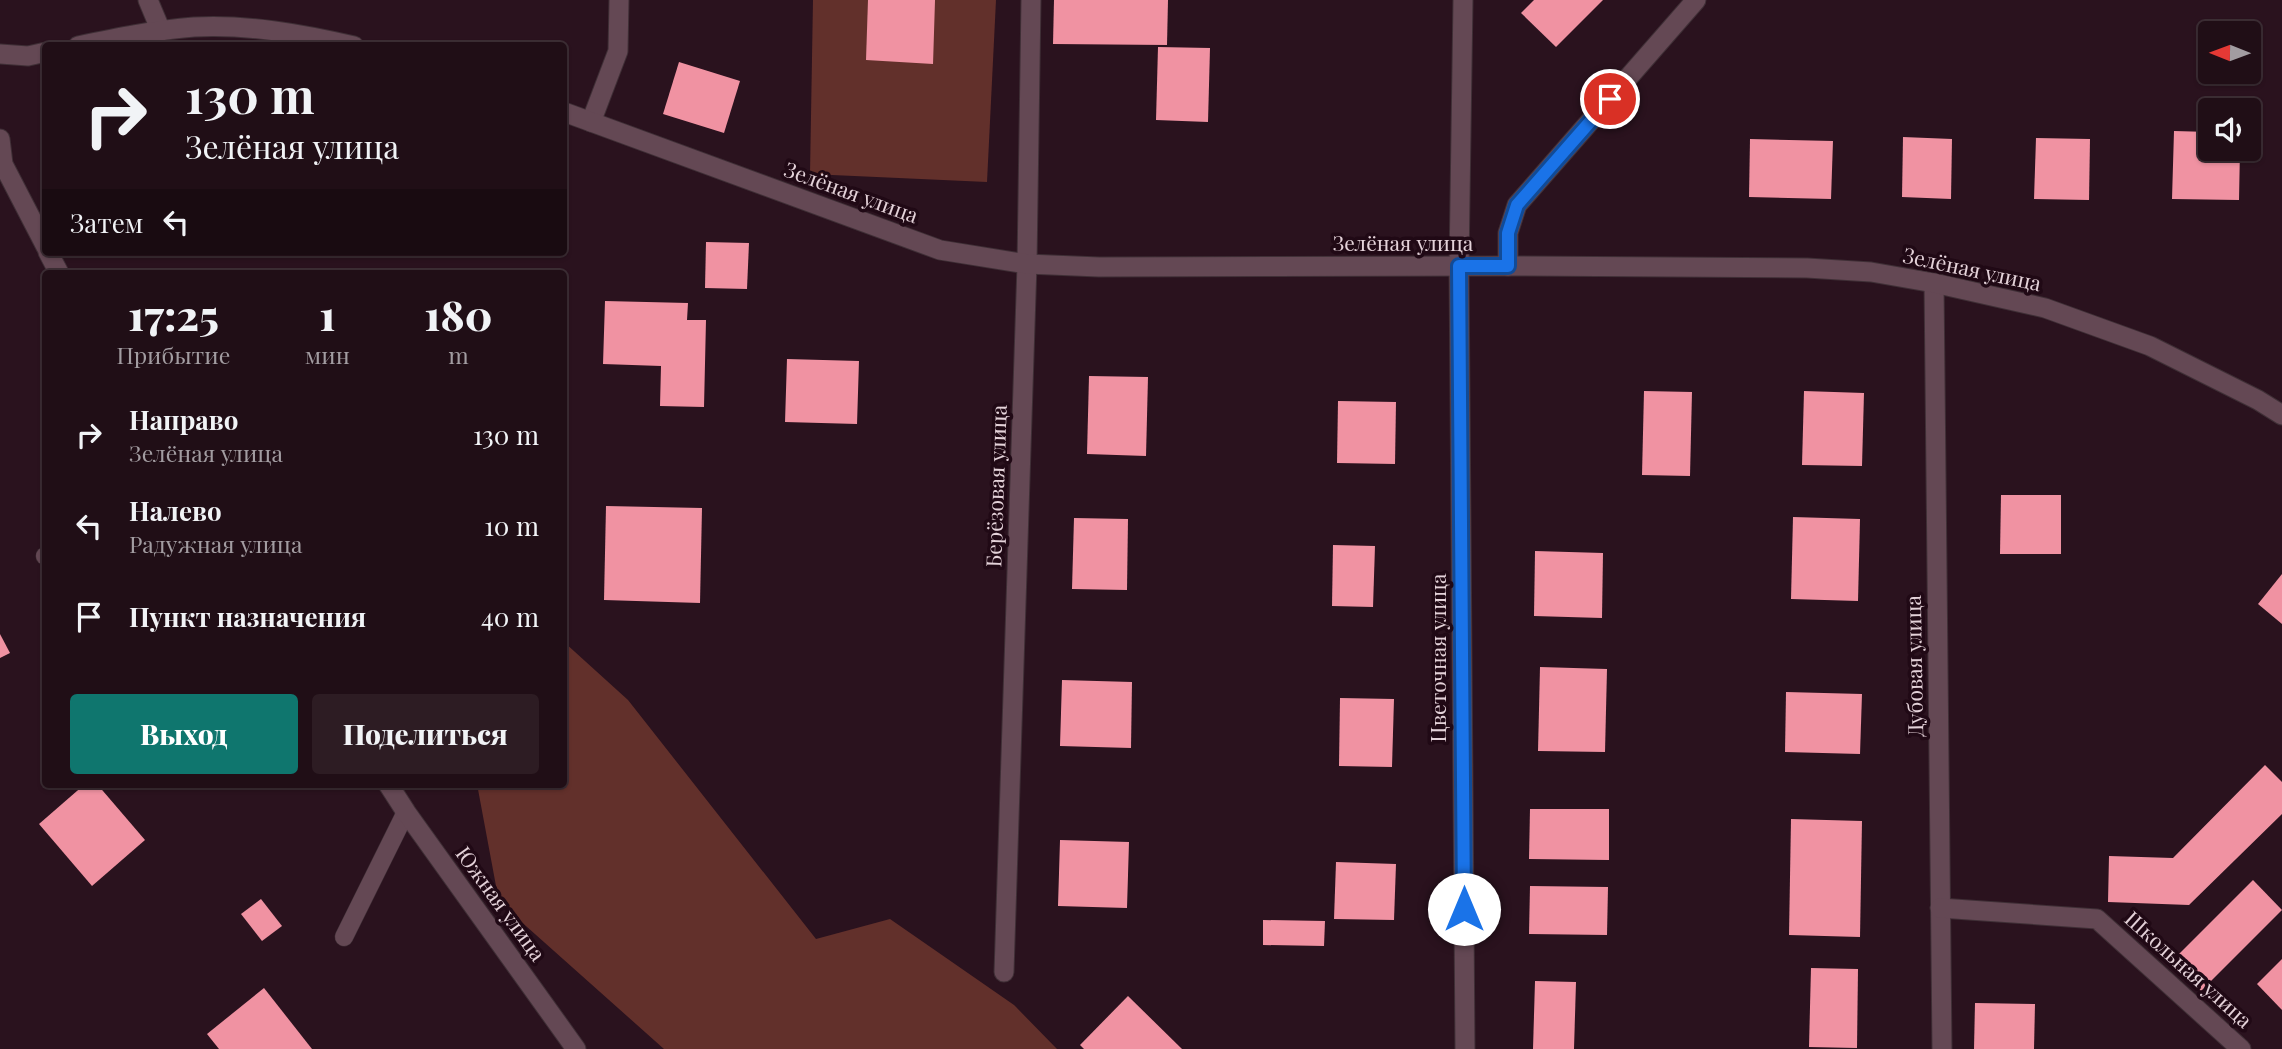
<!DOCTYPE html>
<html lang="ru">
<head>
<meta charset="utf-8">
<style>
	:root { --surface:#200e16; --page:#2d1c23; --text:#f1f3f6; --muted:#a29ca1; --line:#3d2e35; --accent:#0f766e }
	body { margin:0; font-family:"Playfair Display",serif; background:var(--page); color:var(--text); height:100vh; display:flex; flex-direction:column; font-size:26px; white-space:nowrap }
	* { box-sizing:border-box; margin:0 }
	p { font-size:23px; color:var(--muted) }
	.icon { flex:none; width:38px; height:38px; fill:none; stroke:currentColor; stroke-width:2; stroke-linecap:round; stroke-linejoin:round }
	.map { position:relative; flex:1; overflow:hidden }
	.details { position:absolute; left:42px; top:270px; width:525px; height:518px; display:flex; flex-direction:column; background:var(--surface); border-radius:7px; box-shadow:0 2px 5px #0004,0 0 0 2px var(--line) }
	.details>* { flex:none }
	.guide { position:absolute; left:42px; top:42px; width:525px; height:214px; border-radius:7px; box-shadow:0 2px 5px #0004,0 0 0 2px var(--line); background:#200e16; color:var(--text); overflow:hidden }
	.needle { width:46px; rotate:271deg }
	.controls { position:absolute; left:2198px; top:21px; display:grid; gap:14px }
	.controls a { display:grid; place-items:center; width:63px; height:63px; border-radius:7px; background:var(--surface); box-shadow:0 2px 5px #0004,0 0 0 2px var(--line); font-size:35px }
	.pin { position:absolute; display:grid; place-items:center; width:60px; height:60px; color:#fff; margin:-30px; border:4px solid #fff; border-radius:50%; box-shadow:0 2px 7px #0007 }
	.me { position:absolute; width:77px; margin:-38px; rotate:0deg; stroke-linejoin:round; filter:drop-shadow(0 0 5px #0008) }
	.turn { display:flex; align-items:center; gap:24px; height:147px; padding:0 28px; font-size:32px }
	.turn .icon { width:91px; height:91px; stroke-width:2.5 }
	.turn b { display:block; font-size:49px; line-height:60px }
	.then { display:flex; align-items:center; height:66px; padding:0 28px; background:#0003; gap:14px; font-size:26px }
	.eta { display:flex; justify-content:space-evenly; align-items:center; height:119px; text-align:center }
	.eta b { font-size:42px; font-weight:800; line-height:49px }
	.primary-button { display:flex; gap:14px; margin-top:auto; padding:14px 28px }
	.primary-button a { flex:1; height:80px; border-radius:7px; background:var(--accent); color:#fff; font-size:28px; font-weight:800; line-height:80px; text-align:center }
	.primary-button a+a { background:var(--page); color:var(--text) }
	ul { padding:0; list-style:none }
	li { display:flex; align-items:center; gap:21px; height:91px; padding:0 28px }
	li div { flex:1 }
	li b { display:block; font-size:26px }
	li em { font-style:normal }
	.map>svg:first-child { display:block }
	.green { fill:#62302b }
	.building { fill:#f092a2 }
	.lines { fill:none; stroke-linecap:round; stroke-linejoin:round }
	.service-casing { stroke:#3f2f36; stroke-width:19 }
	.minor-casing { stroke:#3f2f36; stroke-width:21 }
	.tertiary-casing { stroke:#3f2f36; stroke-width:21 }
	.service { stroke:#644854; stroke-width:18 }
	.minor { stroke:#644854; stroke-width:19 }
	.tertiary { stroke:#644854; stroke-width:19 }
	.route-casing { stroke:#114b97; stroke-width:18 }
	.route { stroke:#1a73e8; stroke-width:12 }
	.labels { text-anchor:middle; stroke-width:7; stroke-linejoin:round; paint-order:stroke }
	.street-label { font-size:21px; fill:#e4d2d9; stroke:#200915 }
</style>
</head>
<body>
<div class="map">
<svg width="2282" height="1049" viewBox="0 0 2282 1049">
	<rect width="100%" height="100%" fill="#2a121e"/>
	<!-- green -->
	<g class="green">
		<path d="M813 0H996L987 182 810 174Z"/>
		<path d="M564 642 628 700 816 939 890 919 1014 1005 1057 1049H664L499 902 477 784H564Z"/>
	</g>
	<!-- building -->
	<g class="building">
		<path d="M868 0H935L933 64 866 60Z"/>
		<path d="M1054 0H1168L1167 45 1053 44Z"/>
		<path d="M1534 0H1603L1556 47 1521 13Z"/>
		<path d="M1158 47 1210 48 1208 122 1156 120Z"/>
		<path d="M679 62 740 81 724 133 663 114Z"/>
		<path d="M2174 131 2210 132V149H2240L2239 200 2172 199Z"/>
		<path d="M1903 137 1952 139 1951 199 1902 197Z"/>
		<path d="M2036 138 2090 139 2089 200 2034 199Z"/>
		<path d="M1750 139 1833 141 1831 199 1749 197Z"/>
		<path d="M706 242 749 243 747 289 705 288Z"/>
		<path d="M605 301 688 303 687 320H706L704 407 660 406 661 366 603 364Z"/>
		<path d="M787 359 859 361 857 424 785 422Z"/>
		<path d="M1089 376 1148 377 1146 456 1087 454Z"/>
		<path d="M1644 391 1692 392 1690 476 1642 475Z"/>
		<path d="M1804 391 1864 393 1862 466 1802 465Z"/>
		<path d="M1338 401 1396 402 1395 464 1337 463Z"/>
		<path d="M2001 495H2061V554H2000Z"/>
		<path d="M606 506 702 508 700 603 604 600Z"/>
		<path d="M1793 517 1860 519 1858 601 1791 599Z"/>
		<path d="M1074 518 1128 519 1127 590 1072 589Z"/>
		<path d="M1333 545 1375 546 1373 607 1332 606Z"/>
		<path d="M1535 551 1603 553 1602 618 1534 616Z"/>
		<path d="M2282 574V624L2258 604Z"/>
		<path d="M0 634 10 653 0 658Z"/>
		<path d="M1540 667 1607 669 1605 752 1538 751Z"/>
		<path d="M1062 680 1132 682 1131 748 1060 746Z"/>
		<path d="M1786 692 1862 694 1860 754 1785 752Z"/>
		<path d="M1340 698 1394 699 1392 767 1339 766Z"/>
		<path d="M2265 765 2282 782V814L2189 905 2108 902 2109 856 2173 858Z"/>
		<path d="M85 784H97L145 840 92 886 39 824Z"/>
		<path d="M1530 809H1609V860L1529 859Z"/>
		<path d="M1791 819 1862 821 1860 937 1789 935Z"/>
		<path d="M1060 840 1129 842 1127 908 1058 906Z"/>
		<path d="M1336 862 1396 864 1394 920 1334 919Z"/>
		<path d="M2253 880 2282 910 2201 991 2171 962Z"/>
		<path d="M1530 886 1608 887 1607 935 1529 934Z"/>
		<path d="M261 899 282 926 262 941 241 914Z"/>
		<path d="M1263 920 1325 921 1324 946 1263 945Z"/>
		<path d="M2282 959V1010L2257 984Z"/>
		<path d="M1811 968 1858 969 1857 1048 1809 1047Z"/>
		<path d="M1535 981 1576 982 1574 1049H1533Z"/>
		<path d="M264 988 312 1049H219L207 1034Z"/>
		<path d="M1128 996 1182 1049H1084L1080 1045Z"/>
		<path d="M1975 1003 2035 1004 2034 1049H1974Z"/>
	</g>
	<g class="lines">
		<defs>
			<g id="service">
				<path d="M45 556H46"/>
				<path d="M344 937 406 812"/>
			</g>
			<g id="minor">
				<path d="M148 0 161 31"/>
				<path d="M1463 0 1459 266 1465 1049"/>
				<path d="M591 122 618 51 619 0"/>
				<path d="M0 139 3 164 46 247"/>
				<path d="M48 252 59 273"/>
				<path d="M1508 266V233L1517 205 1696 0"/>
				<path d="M1934 283 1942 1049"/>
				<path d="M388 784 406 812 576 1049"/>
				<path d="M1940 908 2097 919 2241 1049"/>
				<path d="M1004 972 1027 264 1031 0"/>
			</g>
			<g id="tertiary">
				<path d="M78 46C116 38 155 30 194 27 247 24 302 34 354 46"/>
				<path d="M0 54 28 56 46 52"/>
				<path d="M564 112 940 250 1027 264 1099 267 1508 266 1807 268 1871 272 1934 283 2045 308 2150 346 2258 400 2282 415"/>
			</g>
		</defs>
		<!-- service casing -->
		<use href="#service" class="service-casing"/>
		<!-- minor casing -->
		<use href="#minor" class="minor-casing"/>
		<!-- tertiary casing -->
		<use href="#tertiary" class="tertiary-casing"/>
		<!-- service -->
		<use href="#service" class="service"/>
		<!-- minor -->
		<use href="#minor" class="minor"/>
		<!-- tertiary -->
		<use href="#tertiary" class="tertiary"/>
	</g>
	<g class="lines">
		<defs>
			<path id="route" d="M1464 909 1459 266H1508V233L1517 205 1610 99"/>
		</defs>
		<!-- route casing -->
		<use href="#route" class="route-casing"/>
		<!-- route -->
		<use href="#route" class="route"/>
	</g>
	<g class="labels">
		<!-- street labels -->
		<g class="street-label">
			<text transform="translate(851 193) rotate(20)" y="7">Зелёная улица</text>
			<text x="1403" y="251">Зелёная улица</text>
			<text transform="translate(1972 270) rotate(12)" y="7">Зелёная улица</text>
			<text transform="translate(997 486) rotate(-88)" y="7">Берёзовая улица</text>
			<text transform="translate(1439 658) rotate(-90)" y="7">Цветочная улица</text>
			<text transform="translate(1915 666) rotate(-91)" y="7">Дубовая улица</text>
			<text transform="translate(500 904) rotate(54)" y="7">Южная улица</text>
			<text transform="translate(2188 970) rotate(42)" y="7">Школьная улица</text>
		</g>
	</g>
</svg>
<div class="controls">
<a><svg class="needle" viewBox="-14 -14 28 28"><path d="M0-13l5 13h-10z" fill="#e53935"/><path d="M0 13l5-13h-10z" fill="#a29ca1"/></svg></a>
<a><svg class="icon" aria-label="sound" viewBox="0 0 24 24"><path d="M4 9h4l5-4v14l-5-4H4zM17 9q2 3 0 6"/></svg></a>
</div>
<div class="pin" style="left:1610px;top:99px;background:#d93025"><svg class="icon" aria-label="arrive" viewBox="0 0 24 24"><path d="M6 21V4h12l-3 4 3 4H6"/></svg></div>
<svg class="me" style="left:1464px;top:909px" viewBox="-20 -20 40 40"><circle r="19" fill="#fff"/><path d="M0-13L10 11 0 6-10 11z" fill="#1a73e8"/></svg>
<div class="guide">
<div class="turn"><svg class="icon" aria-label="right" viewBox="0 0 24 24"><path d="M7 20v-9h11M14 6l5 5-5 5"/></svg><div><b>130 m</b>Зелёная улица</div></div>
<div class="then">Затем<svg class="icon" aria-label="left" viewBox="0 0 24 24"><path d="M17 20v-9H6M10 6l-5 5 5 5"/></svg></div>
</div>
<section class="details">
<div class="eta">
<div><b>17:25</b><p>Прибытие</p></div>
<div><b>1</b><p>мин</p></div>
<div><b>180</b><p>m</p></div>
</div>
<ul>
<li><svg class="icon" aria-label="right" viewBox="0 0 24 24"><path d="M7 20v-9h11M14 6l5 5-5 5"/></svg><div><b>Направо</b><p>Зелёная улица</p></div><em>130 m</em></li>
<li><svg class="icon" aria-label="left" viewBox="0 0 24 24"><path d="M17 20v-9H6M10 6l-5 5 5 5"/></svg><div><b>Налево</b><p>Радужная улица</p></div><em>10 m</em></li>
<li><svg class="icon" aria-label="arrive" viewBox="0 0 24 24"><path d="M6 21V4h12l-3 4 3 4H6"/></svg><div><b>Пункт назначения</b></div><em>40 m</em></li>
</ul>
<div class="primary-button"><a>Выход</a><a>Поделиться</a></div>
</section>
</div>
</body>
</html>
